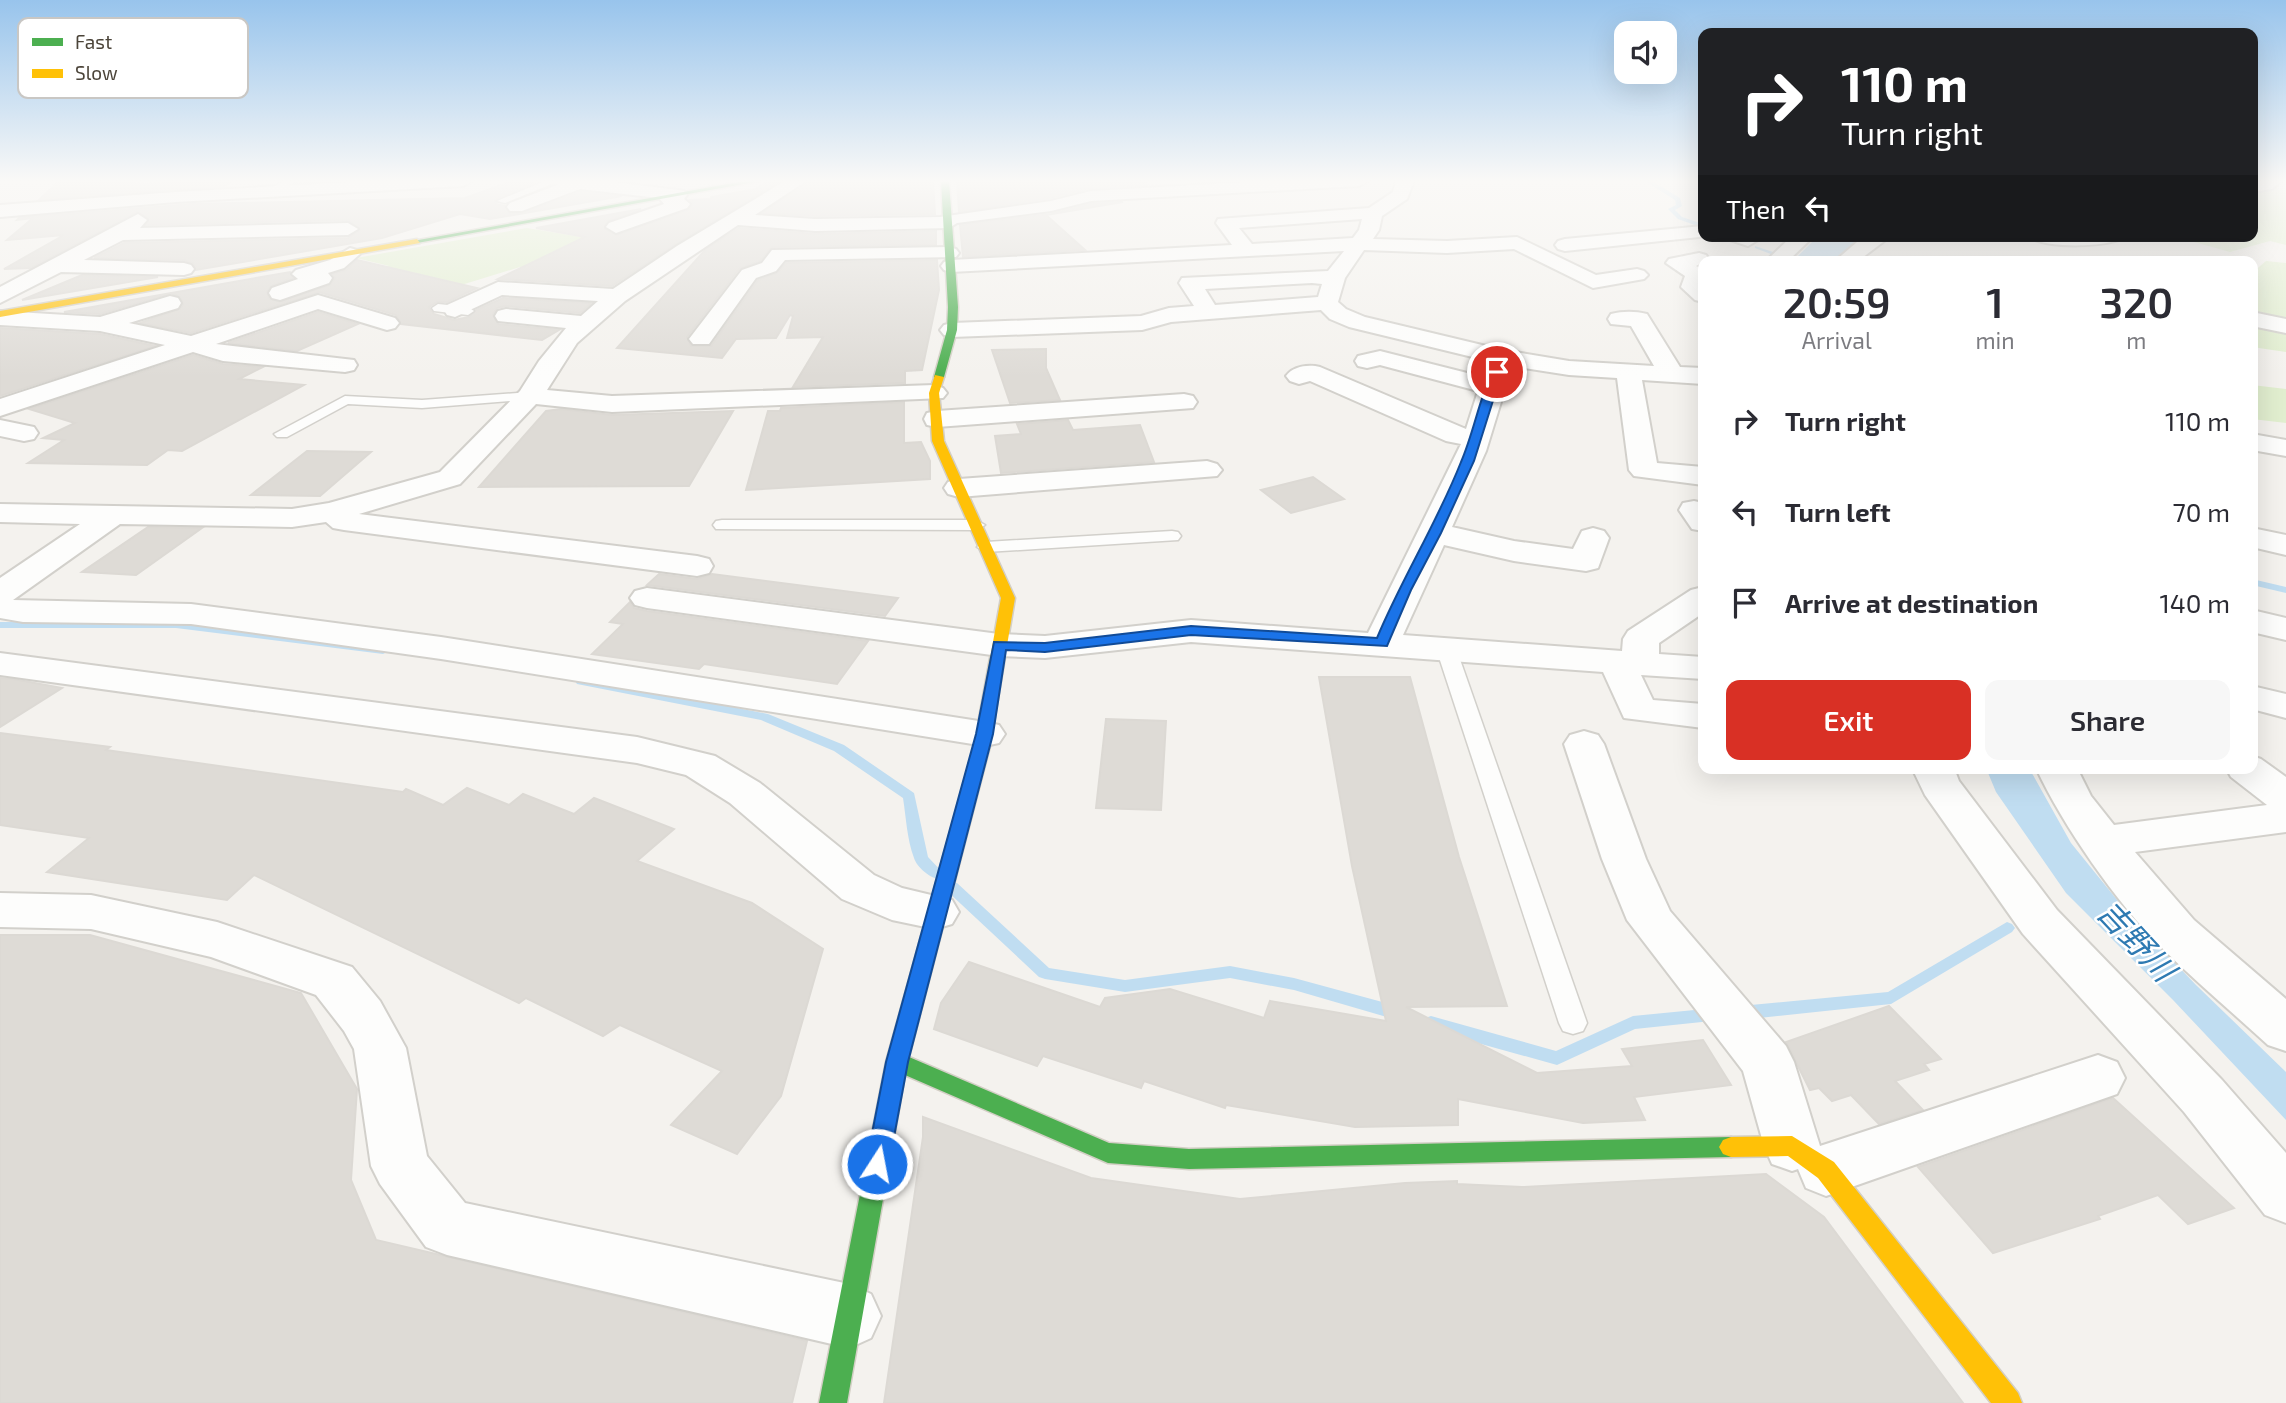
<!DOCTYPE html>
<html lang="en">
<head>
<meta charset="utf-8">
<style>
	:root { --surface:#fff; --page:#f7f7f7; --text:#2b2b33; --muted:#7c7c81; --accent:#d93025 }
	body { margin:0; font-family:"Exo 2","Noto Sans JP",sans-serif; background:var(--page); color:var(--text); height:100vh; display:flex; flex-direction:column; font-size:26px; white-space:nowrap }
	* { box-sizing:border-box; margin:0 }
	p { font-size:23px; color:var(--muted) }
	.icon { flex:none; width:38px; height:38px; fill:none; stroke:currentColor; stroke-width:2; stroke-linecap:round; stroke-linejoin:round }
	.map { position:relative; flex:1; overflow:hidden }
	.details { position:absolute; left:1698px; top:256px; width:560px; height:518px; display:flex; flex-direction:column; background:var(--surface); border-radius:14px; box-shadow:0 7px 28px #0002 }
	.details>* { flex:none }
	.banner { position:absolute; left:1698px; top:28px; width:560px; height:214px; border-radius:14px; box-shadow:0 7px 28px #0002; background:#202124; color:#fff; overflow:hidden }
	.tools { position:absolute; left:1614px; top:21px; display:grid; gap:14px }
	.tools a { display:grid; place-items:center; width:63px; height:63px; border-radius:14px; background:var(--surface); box-shadow:0 7px 28px #0002; font-size:35px }
	.pin { position:absolute; display:grid; place-items:center; width:60px; height:60px; color:#fff; margin:-30px; border:4px solid #fff; border-radius:50%; box-shadow:0 2px 7px #0007 }
	.me { position:absolute; width:77px; margin:-38px; rotate:11deg; stroke-linejoin:round; filter:drop-shadow(0 0 5px #0008) }
	.turn { display:flex; align-items:center; gap:24px; height:147px; padding:0 28px; font-size:32px }
	.turn .icon { width:91px; height:91px; stroke-width:2.5 }
	.turn b { display:block; font-size:49px; line-height:60px }
	.then { display:flex; align-items:center; height:66px; padding:0 28px; background:#0003; gap:14px; font-size:26px }
	.eta { display:flex; justify-content:space-evenly; align-items:center; height:119px; text-align:center }
	.eta b { font-size:42px; font-weight:600; line-height:49px }
	.primary-button { display:flex; gap:14px; margin-top:auto; padding:14px 28px }
	.primary-button a { flex:1; height:80px; border-radius:14px; background:var(--accent); color:#fff; font-size:28px; font-weight:600; line-height:80px; text-align:center }
	.primary-button a+a { background:var(--page); color:var(--text) }
	ul { padding:0; list-style:none }
	li { display:flex; align-items:center; gap:21px; height:91px; padding:0 28px }
	li div { flex:1 }
	li b { display:block; font-size:26px }
	li em { font-style:normal }
	.map>svg:first-child { display:block }
	.green { fill:#e1eecf }
	.water { fill:#c0ddf1 }
	.lines { fill:none; stroke-linecap:round; stroke-linejoin:round }
	.stream { fill:#c0ddf1; fill-rule:evenodd }
	.building { fill:#dedbd6; stroke:#dcd9d4; stroke-width:2 }
	.lane-casing { stroke:#d2d0cb; stroke-width:3 }
	.street-casing { stroke:#d2d0cb; stroke-width:4 }
	.fast-casing { stroke:#d3cfc5; stroke-width:3 }
	.slow-casing { stroke:#d3cfc5; stroke-width:3 }
	.lane { fill:#fdfdfc; fill-rule:evenodd }
	.street { fill:#fdfdfc; fill-rule:evenodd }
	.fast { fill:#4caf50; fill-rule:evenodd }
	.slow { fill:#ffc107; fill-rule:evenodd }
	.route { fill:#1a73e8; stroke:#114b97; stroke-width:2 }
	.labels { text-anchor:middle; stroke-width:5; stroke-linejoin:round; paint-order:stroke }
	.near-water-label { font-size:32px; font-style:italic; fill:#2e7ab2; stroke:#fff }
	.key { fill:#fff; stroke:#c9c7c4; stroke-width:2 }
	.key-label { font-size:19px; fill:#4b4439 }
</style>
</head>
<body>
<div class="map">
<svg width="2286" height="1403" viewBox="0 0 2286 1403">
	<rect width="100%" height="100%" fill="#f4f2ee"/>
	<!-- green -->
	<g class="green">
		<path d="M2252 189 2286 190V245L2270 241 2230 252 2176 237 2252 236Z"/>
		<path d="M527 228 673 252 640 274 520 267 419 298 344 281 389 266 356 258Z"/>
		<path d="M2266 261 2286 263V321L2252 314V273Z"/>
		<path d="M2252 322 2286 329V352L2252 347Z"/>
		<path d="M2252 385 2286 389V423L2252 419Z"/>
	</g>
	<!-- water -->
	<g class="water">
		<path d="M1818 236H1866L1840 254 1835 261H1793Z"/>
		<path d="M1986 768H2029L2071 843 2131 917 2196 985 2286 1072V1120L2173 1000 2066 893 1996 792Z"/>
	</g>
	<g class="lines">
		<!-- stream -->
		<g class="stream">
			<path d="M1645 181H1652L1680 198 1682 206 1675 210 1682 217 1703 224V228L1678 219 1668 209 1676 205 1675 200Z"/>
			<path d="M1755 246 1779 254 1776 256 1755 248Z"/>
			<path d="M2252 579 2286 587V593L2252 585Z"/>
			<path d="M0 622H176L383 648 389 651 383 654 176 628H0Z"/>
			<path d="M581 677 768 714 844 745 914 793 928 857 945 875 943 879C933 881 917 868 914 858 907 840 906 817 903 798L834 751 761 720 577 684 575 681 577 678Z"/>
			<path d="M952 882 957 883 1049 968 1125 980 1230 966 1294 978 1397 1006 1403 1008 1405 1013 1403 1018 1397 1020 1294 990 1230 978 1125 992 1045 979 1039 977 947 891 945 887 947 883Z"/>
			<path d="M2007 922 2012 924 2015 928 2012 932 1891 1004 1740 1020 1734 1018 1732 1013 1734 1008 1740 1006 1888 992Z"/>
			<path d="M1715 1008 1721 1010 1723 1015 1721 1020 1635 1029 1557 1065 1431 1030 1425 1028 1423 1023 1425 1018 1431 1016 1556 1051 1633 1016Z"/>
		</g>
	</g>
	<!-- building -->
	<g class="building">
		<path d="M69 181 146 184 233 181 223 187 39 200 57 183Z"/>
		<path d="M512 181 534 183 495 200 496 204 505 206 510 214 523 213 580 192 622 196 490 219 460 214 382 238 196 270 193 263 184 260 94 258 124 243 348 238 360 230 348 220 146 225 148 218 137 212 31 268 4 269 64 235 7 240 33 218 17 220 19 218 192 204 465 198Z"/>
		<path d="M767 181H780L676 244 612 286 498 279 585 237 536 228 641 209 607 221 605 229 617 235 688 210 693 204 690 200 711 199V197L756 189Z"/>
		<path d="M808 181H933L935 214 815 216 763 213Z"/>
		<path d="M957 181H1146L1147 185 1091 188 1050 198 959 212Z"/>
		<path d="M1123 202 1046 215 1085 250 963 257 960 225 1051 214 1091 204Z"/>
		<path d="M739 228 815 234 936 231V245L772 247 760 261 740 268 687 337 691 346H711L758 280 777 273 786 263 937 260 939 290 922 370 905 371V383L793 387 823 337 787 338 793 316 790 315 776 338 736 339 722 358 617 348 706 249Z"/>
		<path d="M357 260 477 288 447 302H437L429 307 434 314 454 320 469 317 476 310 503 298 592 303 580 313 506 306 497 308 493 315 498 324 559 330 542 340 401 324 396 315 319 292 191 333 140 323 180 309 183 304 180 297 171 293 100 314 64 312 290 272 293 278 271 286 267 292 270 299 281 302 330 285 335 278 332 274 346 270Z"/>
		<path d="M82 275 158 277 22 300Z"/>
		<path d="M318 312 358 324 297 351 228 343Z"/>
		<path d="M0 328 100 334 155 346 0 396Z"/>
		<path d="M1046 349V368L1060 400 1010 403 992 350Z"/>
		<path d="M193 355 223 364 263 367 239 379 304 385 182 451 168 450 147 465 28 463 64 440 43 438 75 423 29 409Z"/>
		<path d="M904 402V443L921 442 930 461V479L746 490 768 411H780L781 408Z"/>
		<path d="M561 409 612 415 733 411 689 486 479 487 546 411Z"/>
		<path d="M1068 420 1073 430 1140 425 1154 462 1001 473 995 436 1021 434 1017 424Z"/>
		<path d="M307 451 371 452 320 496 251 495Z"/>
		<path d="M1313 477 1344 499 1291 513 1261 490Z"/>
		<path d="M148 527 202 528 136 575 82 572Z"/>
		<path d="M659 574 697 579 712 574 898 598 885 616 647 585Z"/>
		<path d="M630 602 634 608 647 611 868 641 837 684 704 664 699 669 592 654 623 624 610 622Z"/>
		<path d="M1319 677H1410L1459 857 1507 1006 1406 1007 1537 1073 1632 1066 1622 1049 1703 1040 1731 1085 1634 1097 1645 1120 1583 1123 1458 1099V1125L1355 1127 1226 1105 1225 1108 1144 1081 1141 1088 1043 1056 1037 1066 934 1029 941 1003 969 962 1100 1007 1105 998 1170 989 1264 1018 1270 1001 1386 1021 1352 866Z"/>
		<path d="M0 678 13 679 62 688 0 727Z"/>
		<path d="M1106 719 1166 721 1161 810 1096 808Z"/>
		<path d="M0 733 110 747 106 750 403 792 406 789 443 805 467 788 509 805 523 794 574 814 594 798 674 829 637 861 752 903 823 949 781 1096 737 1154 671 1125 722 1071 620 1025 603 1036 526 998 519 1003 254 875 227 900 47 872 89 838 0 825Z"/>
		<path d="M0 935H90L301 993 357 1089 351 1180 376 1240 807 1341 792 1403H0Z"/>
		<path d="M1889 1006 1941 1059 1924 1064 1929 1070 1895 1081 1923 1110 1879 1124 1851 1095 1832 1101 1819 1088 1810 1090 1786 1042Z"/>
		<path d="M2113 1098 2234 1208 2188 1224 2158 1195 2098 1216 2100 1219 1993 1253 1918 1167Z"/>
		<path d="M923 1117 1091 1178 1240 1199 1405 1183 1457 1181V1184L1522 1187 1766 1174 1824 1217 1963 1403H884L923 1137Z"/>
	</g>
	<g class="lines">
		<defs>
			<g id="lane">
				<path d="M284 181H297L272 194 264 192Z"/>
				<path d="M545 181H559L505 203 497 201Z"/>
				<path d="M438 304 468 307 474 311 468 315 434 311 432 308Z"/>
				<path d="M530 392 537 396 535 399 422 408 348 404 287 437H277L274 434 345 396 422 400Z"/>
				<path d="M722 520H976L985 525 976 530 716 529 713 525 716 521Z"/>
				<path d="M1172 531 1178 532 1181 536 1178 540 986 552 977 547 986 542Z"/>
				<path d="M1446 642 1453 644 1456 648 1587 1023 1583 1031 1573 1034 1563 1031 1559 1023 1436 648 1439 644Z"/>
			</g>
			<g id="street">
				<path d="M369 181H472L463 186 176 202 0 217V205L176 192Z"/>
				<path d="M552 181H605L678 190 684 191 687 195 684 199 690 204 687 208 616 233 606 227 609 223 664 204 659 198 580 189 522 211H510L507 207 510 203 557 185Z"/>
				<path d="M785 181H806L755 215 815 219 940 217 1051 201 1091 191 1265 181H1368L1359 186 1091 201 1051 211 957 223 949 228 815 231 738 225 625 301 577 343 547 390 612 396 934 385 943 388 947 393 943 398 612 412 536 404 460 484 359 514 697 556 709 559 713 566 709 573 697 576 344 530 333 528 326 522 292 527 120 524 13 600 191 604 441 637 985 722 999 725 1005 734 999 743 985 746 441 659 191 624 23 622 0 618V578L80 524 0 522V504L292 509 329 503 440 472 520 391 539 361 566 328 498 321 495 316 498 311 506 309 581 316 598 301 502 295 455 317 447 315 444 310 447 305 498 282 613 289 677 246Z"/>
				<path d="M1396 181H1414L1407 199 1382 216 1379 230 1373 239 1447 241 1517 237 1596 275 1637 269 1644 271 1648 275 1644 279 1593 288 1514 249 1447 253 1364 250 1345 278 1338 302 1346 309 1365 317 1503 350 1569 361 1654 366 1631 326 1611 324 1608 319 1611 314C1623 311 1635 311 1647 314L1680 367 1703 368V384L1642 380 1657 463 1703 467V485L1634 476 1629 470 1617 378 1569 375 1512 366 1486 451 1452 527 1514 541 1573 549 1582 531 1593 528 1604 531 1609 538 1598 568 1586 571 1514 561 1444 545 1403 635 1622 651 1623 639 1628 631 1691 590 1703 587V613L1659 643V654L1703 657V679L1641 675 1653 700 1703 704V728L1624 718 1603 672 1191 642 1045 658 999 656 647 608 635 605 630 598 635 591 647 588 999 634 1045 636 1191 620 1368 633 1461 444 1446 441 1310 381 1299 384 1290 381 1286 376C1293 366 1309 364 1320 367L1466 429 1478 391 1380 365 1367 368 1358 366 1355 361 1358 356 1380 351 1483 377 1489 361 1349 327 1330 319 1321 310 1171 322 1142 330 952 337 944 335 940 330 944 325 952 323 1141 316 1169 308 1194 306 1179 283 1182 278 1328 271 1344 251 951 272 944 270 941 266 944 262 951 260 1232 245 1216 223 1218 219 1369 208 1393 192ZM1362 219 1359 230 1353 238 1252 244 1239 228ZM1312 283 1322 284 1318 297 1215 305 1205 289Z"/>
				<path d="M2281 181 2272 189 2252 192V182Z"/>
				<path d="M138 214 147 220 140 228 348 223 358 229 348 235 123 240 84 260 184 263 191 265 194 269 191 273 184 275 61 272 0 303V287Z"/>
				<path d="M1703 226V236H1709L1565 251 1558 249 1555 245 1558 241 1565 239Z"/>
				<path d="M1727 236H1755L1758 240 1748 246 1730 240Z"/>
				<path d="M1792 236H1814L1788 261H1766Z"/>
				<path d="M1864 236H1891L1858 261H1835Z"/>
				<path d="M2029 236H2125C2115 248 2040 249 2029 236Z"/>
				<path d="M949 247 956 249 959 253 956 257 785 260 776 271 756 278 709 344H693L689 339 742 270 762 263 772 250Z"/>
				<path d="M350 248 357 250 360 254 344 268 328 273 332 278 329 283 280 300 272 298 269 293 272 288 298 279 292 274 296 270 330 260Z"/>
				<path d="M1699 253 1706 255 1709 259 1696 266 1703 269V302L1695 300 1681 287 1685 276 1666 263 1669 259Z"/>
				<path d="M318 295 395 318 399 323 395 328 387 330 318 309 216 344 354 360 357 365 354 370 345 372 223 361 193 352 0 416V399L165 345 100 331 0 325V311L100 317 170 296 178 298 181 303 178 308 129 323 191 336Z"/>
				<path d="M2252 312 2286 319V333L2252 326Z"/>
				<path d="M1184 394 1193 396 1197 402 1193 408 937 427 927 425 924 419 927 413 937 411Z"/>
				<path d="M0 420 34 427 38 433 34 439 24 441 0 436Z"/>
				<path d="M2252 434 2286 440V456L2252 450Z"/>
				<path d="M1207 461 1217 464 1222 470 1217 476 959 497 948 494 944 488 948 482 959 479Z"/>
				<path d="M1694 501 1703 503V531L1692 529 1679 510 1683 503Z"/>
				<path d="M2252 528 2286 535V555L2252 547Z"/>
				<path d="M2252 610 2286 618V640L2252 632Z"/>
				<path d="M0 653 637 737 715 756 760 783 874 875 902 888 952 900 959 912 952 924 935 929 892 920 842 899 730 803 686 775 637 763 0 675Z"/>
				<path d="M2252 686 2286 694V718L2252 709Z"/>
				<path d="M1584 731 1598 735 1604 744 1646 859 1670 911 1786 1046 1794 1062 1820 1146 2098 1055 2117 1062 2125 1078 2117 1094 1826 1196 1806 1188 1798 1169 1792 1171 1772 1164 1764 1146 1743 1071 1627 920 1602 859 1564 744 1570 735Z"/>
				<path d="M2252 756 2261 759 2286 777V832L2135 852 2194 920 2286 999V1051L2268 1045C2232 1012 2195 981 2161 947 2116 902 2063 826 2036 768H2077L2091 796 2114 825 2267 805 2231 777 2226 768H2252Z"/>
				<path d="M1912 768H1954L1959 781 2057 910 2222 1080 2286 1153V1223L2265 1215 2184 1112 2023 934 1925 795Z"/>
				<path d="M0 893 91 895 217 922 352 967 380 1001 406 1048 427 1156 465 1203 849 1284 871 1294 881 1316 871 1338 849 1348 447 1255 426 1247 380 1184 371 1166 354 1049 344 1031 316 995 211 957 91 929 0 927Z"/>
			</g>
			<g id="fast">
				<path d="M744 181H760L417 243 413 241Z"/>
				<path d="M941 181H949L958 307 957 330 944 377 939 380 934 377 947 330 948 307Z"/>
				<path d="M982 741 990 746 909 1057 1109 1143 1189 1149 1731 1137 1739 1140 1743 1147 1739 1154 1731 1157 1189 1169 1108 1163 905 1075 847 1403H819L886 1062 974 746Z"/>
			</g>
			<g id="slow">
				<path d="M417 239 420 243 0 317V311Z"/>
				<path d="M935 375 944 377 939 393 944 441 1015 598 990 746 982 751 974 746 1001 598 932 441 929 393Z"/>
				<path d="M1792 1136 1834 1162 2018 1393 2022 1403H1991L1818 1178 1788 1156 1731 1157 1723 1154 1719 1147 1723 1140 1731 1137Z"/>
			</g>
		</defs>
		<!-- lane casing -->
		<use href="#lane" class="lane-casing"/>
		<!-- street casing -->
		<use href="#street" class="street-casing"/>
		<!-- fast casing -->
		<use href="#fast" class="fast-casing"/>
		<!-- slow casing -->
		<use href="#slow" class="slow-casing"/>
		<!-- lane -->
		<use href="#lane" class="lane"/>
		<!-- street -->
		<use href="#street" class="street"/>
		<!-- fast -->
		<use href="#fast" class="fast"/>
		<!-- slow -->
		<use href="#slow" class="slow"/>
	</g>
	<!-- sky -->
	<linearGradient id="sky" x2="0" y2="1"><stop stop-color="#98c4ec"/><stop offset="0.48" stop-color="#faf9f7"/><stop offset="1" stop-color="#faf9f7" stop-opacity="0"/></linearGradient>
	<rect width="2286" height="377" fill="url(#sky)"/>
	<!-- route -->
	<path class="route" d="M1493 370 1502 372 1474 461 1441 533 1411 590 1387 646 1191 635 1045 652 1006 650 993 734 908 1062 889 1164 886 1171 877 1174 869 1171 866 1164 886 1062 976 734 994 642 1045 643 1191 626 1377 638C1402 578 1437 523 1461 462 1474 432 1479 399 1493 370Z"/>
	<g class="labels">
		<!-- near-water labels -->
		<g class="near-water-label">
			<text transform="translate(2136 941) rotate(47)" y="11">吉野川</text>
		</g>
	</g>
	<!-- legend -->
	<rect x="18" y="18" width="230" height="80" rx="10" class="key"/>
	<rect x="32" y="38" width="31" height="8" fill="#4caf50"/>
	<rect x="32" y="69" width="31" height="9" fill="#ffc107"/>
	<g class="key-label">
		<text x="75" y="49">Fast</text>
		<text x="75" y="80">Slow</text>
	</g>
</svg>
<div class="tools">
<a><svg class="icon" aria-label="sound" viewBox="0 0 24 24"><path d="M4 9h4l5-4v14l-5-4H4zM17 9q2 3 0 6"/></svg></a>
</div>
<div class="pin" style="left:1497px;top:372px;background:#d93025"><svg class="icon" aria-label="arrive" viewBox="0 0 24 24"><path d="M6 21V4h12l-3 4 3 4H6"/></svg></div>
<svg class="me" style="left:877px;top:1164px" viewBox="-20 -20 40 40"><circle r="17" fill="#1a73e8" stroke="#fff" stroke-width="3"/><path d="M0-11L8 9 0 5-8 9z" fill="#fff"/></svg>
<div class="banner">
<div class="turn"><svg class="icon" aria-label="right" viewBox="0 0 24 24"><path d="M7 20v-9h11M14 6l5 5-5 5"/></svg><div><b>110 m</b>Turn right</div></div>
<div class="then">Then<svg class="icon" aria-label="left" viewBox="0 0 24 24"><path d="M17 20v-9H6M10 6l-5 5 5 5"/></svg></div>
</div>
<section class="details">
<div class="eta">
<div><b>20:59</b><p>Arrival</p></div>
<div><b>1</b><p>min</p></div>
<div><b>320</b><p>m</p></div>
</div>
<ul>
<li><svg class="icon" aria-label="right" viewBox="0 0 24 24"><path d="M7 20v-9h11M14 6l5 5-5 5"/></svg><div><b>Turn right</b></div><em>110 m</em></li>
<li><svg class="icon" aria-label="left" viewBox="0 0 24 24"><path d="M17 20v-9H6M10 6l-5 5 5 5"/></svg><div><b>Turn left</b></div><em>70 m</em></li>
<li><svg class="icon" aria-label="arrive" viewBox="0 0 24 24"><path d="M6 21V4h12l-3 4 3 4H6"/></svg><div><b>Arrive at destination</b></div><em>140 m</em></li>
</ul>
<div class="primary-button"><a>Exit</a><a>Share</a></div>
</section>
</div>
</body>
</html>
